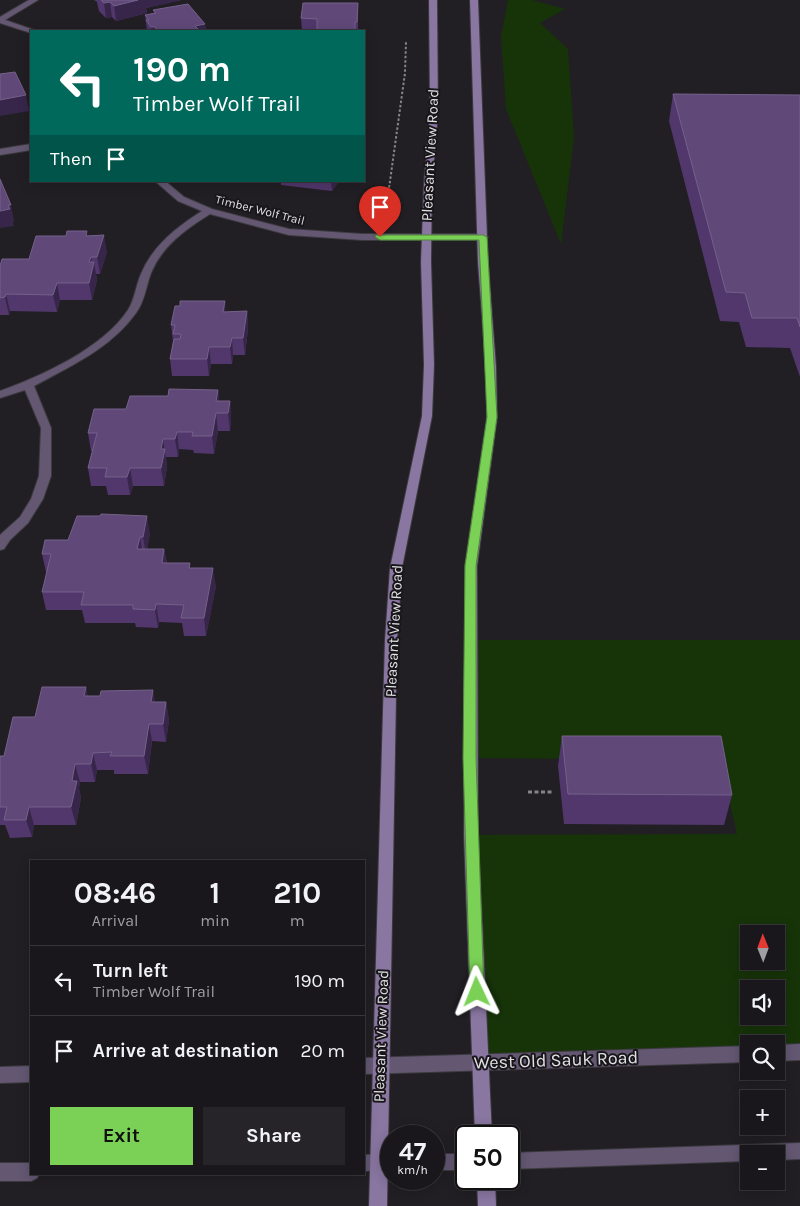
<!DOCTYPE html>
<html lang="en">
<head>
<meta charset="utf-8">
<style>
	:root { --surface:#19171b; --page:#262428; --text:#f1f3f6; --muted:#9f9fa3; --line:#37363a; --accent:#7ad156 }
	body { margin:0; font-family:Karla,sans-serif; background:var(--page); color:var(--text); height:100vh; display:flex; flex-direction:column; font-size:19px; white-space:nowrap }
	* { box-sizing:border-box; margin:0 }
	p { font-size:16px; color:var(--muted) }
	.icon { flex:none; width:28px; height:28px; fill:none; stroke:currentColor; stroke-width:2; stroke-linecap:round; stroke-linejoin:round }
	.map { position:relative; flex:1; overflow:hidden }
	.drawer { position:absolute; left:30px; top:860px; width:335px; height:315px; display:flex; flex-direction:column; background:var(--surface); border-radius:0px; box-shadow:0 2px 12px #0003,0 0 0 1px var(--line) }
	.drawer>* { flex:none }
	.hud { position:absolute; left:30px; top:30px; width:335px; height:152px; border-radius:0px; box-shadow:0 2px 12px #0003,0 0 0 1px var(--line); background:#00695c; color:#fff; overflow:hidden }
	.needle { width:32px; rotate:359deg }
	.tools { position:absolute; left:740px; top:925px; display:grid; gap:10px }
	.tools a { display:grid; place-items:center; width:45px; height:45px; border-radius:0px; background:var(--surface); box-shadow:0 2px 12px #0003,0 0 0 1px var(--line); font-size:25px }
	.speed { position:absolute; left:380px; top:1125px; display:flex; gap:10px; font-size:25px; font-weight:700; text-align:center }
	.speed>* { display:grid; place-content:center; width:65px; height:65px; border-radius:50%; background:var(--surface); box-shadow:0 2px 12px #0003,0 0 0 1px var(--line); line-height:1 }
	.speed small { font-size:12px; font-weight:400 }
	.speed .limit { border:2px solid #111; border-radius:8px; background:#fff; color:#111 }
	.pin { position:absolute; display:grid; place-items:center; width:42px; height:42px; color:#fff; margin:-51px -21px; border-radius:50% 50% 50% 0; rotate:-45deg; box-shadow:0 0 5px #0007 }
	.pin .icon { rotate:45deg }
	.me { position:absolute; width:55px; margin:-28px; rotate:358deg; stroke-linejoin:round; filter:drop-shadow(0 0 4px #0008) }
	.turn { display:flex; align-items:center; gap:18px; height:105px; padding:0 20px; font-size:22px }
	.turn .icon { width:65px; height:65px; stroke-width:2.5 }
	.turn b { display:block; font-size:35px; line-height:42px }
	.then { display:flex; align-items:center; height:48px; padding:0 20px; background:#0003; gap:10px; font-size:19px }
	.eta { display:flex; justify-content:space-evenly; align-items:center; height:85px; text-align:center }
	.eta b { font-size:30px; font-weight:700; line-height:35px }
	.cta { display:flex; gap:10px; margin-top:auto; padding:10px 20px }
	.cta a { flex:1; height:58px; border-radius:0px; background:var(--accent); color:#111; font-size:20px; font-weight:700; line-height:58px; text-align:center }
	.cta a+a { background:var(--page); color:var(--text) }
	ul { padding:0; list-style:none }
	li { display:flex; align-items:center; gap:15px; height:70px; padding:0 20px; border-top:1px solid var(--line) }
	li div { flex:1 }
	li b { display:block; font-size:19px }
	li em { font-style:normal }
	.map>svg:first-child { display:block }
	.green { fill:#173409; fill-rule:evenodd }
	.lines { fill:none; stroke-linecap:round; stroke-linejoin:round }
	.minor-casing { stroke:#3c3a3f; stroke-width:2 }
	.tertiary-casing { stroke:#3c3a3f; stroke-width:2 }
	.secondary-casing { stroke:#3c3a3f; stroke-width:2 }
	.path-far2 { stroke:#858488; stroke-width:2; stroke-dasharray:2.5 2; stroke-linecap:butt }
	.path-far1 { stroke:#858488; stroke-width:2.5; stroke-dasharray:3 2; stroke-linecap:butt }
	.path { stroke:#858488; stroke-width:3; stroke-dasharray:4 2.5; stroke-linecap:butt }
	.minor { fill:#635772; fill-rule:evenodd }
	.tertiary { fill:#635772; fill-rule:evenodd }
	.secondary { fill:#8976a1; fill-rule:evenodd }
	.wall { fill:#51376c }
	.shaded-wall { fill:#37264a }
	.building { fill:#604979; stroke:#746189 }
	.route { fill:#7ad156; stroke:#4f8838 }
	.labels { text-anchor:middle; stroke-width:4; stroke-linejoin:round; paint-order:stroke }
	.far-street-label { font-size:12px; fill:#e1e0e3; stroke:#18161a }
	.street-label { font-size:15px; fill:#e1e0e3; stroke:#18161a }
	.near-street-label { font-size:18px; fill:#e1e0e3; stroke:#18161a }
</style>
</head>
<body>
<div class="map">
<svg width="800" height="1206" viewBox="0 0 800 1206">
	<rect width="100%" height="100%" fill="#211f24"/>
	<!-- green -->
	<g class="green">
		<path d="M508 0H532L565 9 540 23 568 49 574 137 561 244 506 109 501 37Z"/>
		<path d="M470 640H800V1052L776 1053V1044H749V1054L481 1062 471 835 737 834 720 760 469 758ZM749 934H776V961H749ZM749 989H776V1016H749Z"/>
	</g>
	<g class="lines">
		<defs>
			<g id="minor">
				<path d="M29 0H38L5 20 37 31 31 33 0 23V17Z"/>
				<path d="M31 144V150L0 155V149Z"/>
				<path d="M155 181H165L184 197 212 209 289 229 362 234H483L488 237 483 240H362L289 235 210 214C186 229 162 246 151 273 146 286 145 301 136 313 111 348 71 366 34 386L51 428V476L43 499 28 523 10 540 4 549 0 550V535L20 517 31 499 39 476 41 428 25 390 0 398V391C42 376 103 348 128 310 135 299 136 285 141 274 153 245 177 227 202 211L178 201Z"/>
			</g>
			<g id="tertiary">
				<path d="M800 1044V1060L776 1061V1045Z"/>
				<path d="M749 1046V1062L364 1074V1058Z"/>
				<path d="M31 1066V1082L0 1083V1067Z"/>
				<path d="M800 1143V1159L776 1160V1154H749V1161L509 1169V1153Z"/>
				<path d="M391 1154V1170L364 1171V1155Z"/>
				<rect x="434" y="1154" width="32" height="16"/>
				<path d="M0 1163H31V1174H39L37 1178 31 1181H0Z"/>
			</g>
			<g id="secondary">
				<path d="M429 0H437L438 113 432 184 431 262 434 365 432 416 402 568 397 640 387 1206H369L385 640 390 568 422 416 424 365 421 262 424 184 430 113Z"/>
				<path d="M470 0H478L488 263 496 367 497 417 477 566 478 835 492 1136H475L464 835 465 566 487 417 486 367 478 263Z"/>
				<path d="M477 1179H495L496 1206H478Z"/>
			</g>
		</defs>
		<!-- minor casing -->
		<use href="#minor" class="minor-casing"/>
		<!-- tertiary casing -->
		<use href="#tertiary" class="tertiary-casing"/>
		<!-- secondary casing -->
		<use href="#secondary" class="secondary-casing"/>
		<!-- path-far2 -->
		<path class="path-far2" d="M386 210 405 73 406 42"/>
		<!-- path-far1 -->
		<path class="path-far1" d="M386 212V209"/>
		<!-- path -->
		<path class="path" d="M528 792H553"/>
		<!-- minor -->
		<use href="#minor" class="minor"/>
		<!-- tertiary -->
		<use href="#tertiary" class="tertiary"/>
		<!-- secondary -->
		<use href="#secondary" class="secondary"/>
	</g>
	<!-- wall -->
	<g class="wall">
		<path d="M94 0H181L146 8 147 13 116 21 112 17 106 18 99 11 97 2Z"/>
		<path d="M358 3V31H302L301 18Z"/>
		<path d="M153 10 205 24 206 31H147L145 15 154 13Z"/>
		<path d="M673 94 800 95V377L790 348 746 347 739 322 720 321 669 121Z"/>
		<path d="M281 181H339L332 191 281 185Z"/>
		<path d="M87 236 107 252 100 274H96L97 280 92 300H60L57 312 10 311 9 315H0V266L29 259Z"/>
		<path d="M247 311 248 329 245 355H233L232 364H211L209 376H172L170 359 173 341 171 325 226 312Z"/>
		<path d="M218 390 219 401H230L231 418 230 431H218L214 454 194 453 193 450 179 449 178 457H166L167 467 164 486H133L130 495H108L106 486H91L88 468 92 451H91L88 433 126 409 168 396Z"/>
		<path d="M150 534 147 549H164L167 563H190V568L216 586 206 636H184L182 623 159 622 158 628 136 627 135 623H85L82 610H46L42 592 47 572H46L42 554 68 540Z"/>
		<path d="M88 696 155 702H166L169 720 166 742 152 741 148 774H114V770H97L95 782H80L79 788 81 798 76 825H34L32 837 10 838 5 825H0V756H4L35 717Z"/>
		<path d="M562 736 732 795 724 825 564 824 558 766Z"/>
	</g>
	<!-- shaded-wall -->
	<g class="shaded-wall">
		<path d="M138 0H181L146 8 147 13 116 21 114 6Z"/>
		<path d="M110 2 112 17 106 18 104 3Z"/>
		<path d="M205 24 206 31H195V26Z"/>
		<path d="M151 27H155V31H152Z"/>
		<path d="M26 95 29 111 0 116V100Z"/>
		<path d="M331 181H339L332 191Z"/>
		<path d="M8 205H11L14 221 13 222 14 226 0 228V211Z"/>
		<path d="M104 235 107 252 100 274 97 257Z"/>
		<path d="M91 257 93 269 94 262 97 280 92 300 89 283V262Z"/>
		<path d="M57 283 60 300 57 312 53 295Z"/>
		<path d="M6 294 10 311 9 315 5 297Z"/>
		<path d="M225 301 226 318 223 312Z"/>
		<path d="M247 311 248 329 245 355 243 338Z"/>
		<path d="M232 338 233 355 232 364 230 347Z"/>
		<path d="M209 347 211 364 209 376 207 359Z"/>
		<path d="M218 390 220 407 216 401Z"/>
		<path d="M230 401 231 418 230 431 228 413Z"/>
		<path d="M216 413 218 431 214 454 212 436Z"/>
		<path d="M177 432 179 449 178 457 175 439Z"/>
		<path d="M163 439 167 467 164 486 161 468V449Z"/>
		<path d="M130 468 133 486 130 495 127 477Z"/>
		<path d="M147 516 150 534 146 555 143 537Z"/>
		<path d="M140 537 143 555 137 549Z"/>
		<path d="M164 549 167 567 162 563Z"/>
		<path d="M213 568 216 586 206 636 204 618Z"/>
		<path d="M156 604 159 622 158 628 155 610Z"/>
		<path d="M86 687 90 704 84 696Z"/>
		<path d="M153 690 156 708 151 702Z"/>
		<path d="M166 702 169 720 166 742 163 724Z"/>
		<path d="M149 724 152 741 148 774 144 756Z"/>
		<path d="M93 753 97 770 95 782 91 764Z"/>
		<path d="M75 764 80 782 79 788 81 798 76 825 71 807 72 781Z"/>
		<path d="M29 807 34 825 32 837 26 820Z"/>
	</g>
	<!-- building -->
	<g class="building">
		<path d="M101 0H138L114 6 110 2 104 3Z"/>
		<path d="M303 3H358L357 22H355V31H317V19L301 18Z"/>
		<path d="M188 4 205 24 195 26 200 31H158L155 27H151L146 20H149L145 15 156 13 153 10Z"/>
		<path d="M15 72 26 95 0 100V74Z"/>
		<path d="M673 94 800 95V327L797 318H752L745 293 726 292Z"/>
		<path d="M0 179 11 205H8L10 209 0 211Z"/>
		<path d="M67 231H87L86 236 104 235 97 257H91L89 262H94L89 283H57L53 295 6 294 5 297 0 298V266L2 259H29L36 236H66Z"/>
		<path d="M180 301H225L223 312 247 311 243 338H232L230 347H209L207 359H170L174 339H180L181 334H173L175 325H171L175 306H180Z"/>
		<path d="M169 389 218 390 216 401H230L228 413H216L212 436H192L193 432H177L175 439H163L161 449H165L161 468H130L127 477H105L107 468H88L97 433H88L94 409H126L130 396H168Z"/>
		<path d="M101 514 147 516 143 537H140L137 549H164L162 563H190L189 568H213L204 618H181L184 605 156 604 155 610 133 609V605H81L84 592H42L51 554H42L45 540H68L77 516H100Z"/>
		<path d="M42 687H86L84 696H100L101 691 153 690 151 702H166L163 724H149L144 756H110L112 752 93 753 91 764H75L72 781H77L71 807H29L26 820H4L7 807H0V756H4L13 717H35Z"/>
		<path d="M562 736H721L732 795 568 794Z"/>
	</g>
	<!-- route -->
	<path class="route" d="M376 235H483L487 237 497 417 476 566V758L484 992 482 997 477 999 472 997 470 992 463 758 465 566 487 417 479 240H380L375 237Z"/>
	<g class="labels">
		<!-- far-street labels -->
		<g class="far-street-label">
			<text transform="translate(260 210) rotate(14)" y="4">Timber Wolf Trail</text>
		</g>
		<!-- street labels -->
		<g class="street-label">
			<text transform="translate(430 155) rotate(-87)" y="5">Pleasant View Road</text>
			<text transform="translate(394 631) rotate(-87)" y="5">Pleasant View Road</text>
			<text transform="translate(381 1036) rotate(-88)" y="5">Pleasant View Road</text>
		</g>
		<!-- near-street labels -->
		<g class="near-street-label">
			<text transform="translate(556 1060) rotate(-2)" y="6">West Old Sauk Road</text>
		</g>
	</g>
</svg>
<div class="tools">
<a><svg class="needle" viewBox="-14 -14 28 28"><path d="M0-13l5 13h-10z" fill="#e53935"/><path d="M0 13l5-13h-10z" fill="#9f9fa3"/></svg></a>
<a><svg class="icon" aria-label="sound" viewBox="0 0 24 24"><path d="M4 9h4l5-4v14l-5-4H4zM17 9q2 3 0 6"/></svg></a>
<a><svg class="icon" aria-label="search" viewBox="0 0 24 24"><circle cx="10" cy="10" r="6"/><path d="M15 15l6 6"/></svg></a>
<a>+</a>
<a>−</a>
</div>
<div class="speed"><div>47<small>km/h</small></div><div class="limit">50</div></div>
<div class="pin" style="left:380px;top:237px;background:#d93025"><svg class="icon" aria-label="arrive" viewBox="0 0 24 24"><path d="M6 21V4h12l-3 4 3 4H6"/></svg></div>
<svg class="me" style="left:477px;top:992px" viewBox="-20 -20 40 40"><path d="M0-17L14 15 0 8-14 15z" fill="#7ad156" stroke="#fff" stroke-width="4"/></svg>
<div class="hud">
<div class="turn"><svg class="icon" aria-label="left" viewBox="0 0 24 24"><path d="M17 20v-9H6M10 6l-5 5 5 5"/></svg><div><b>190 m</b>Timber Wolf Trail</div></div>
<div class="then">Then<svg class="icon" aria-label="arrive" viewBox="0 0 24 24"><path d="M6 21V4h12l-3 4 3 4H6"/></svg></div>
</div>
<section class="drawer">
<div class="eta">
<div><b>08:46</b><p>Arrival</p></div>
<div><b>1</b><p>min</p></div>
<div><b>210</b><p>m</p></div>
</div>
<ul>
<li><svg class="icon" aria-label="left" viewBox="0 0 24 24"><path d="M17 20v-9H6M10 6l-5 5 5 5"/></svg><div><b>Turn left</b><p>Timber Wolf Trail</p></div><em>190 m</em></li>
<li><svg class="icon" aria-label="arrive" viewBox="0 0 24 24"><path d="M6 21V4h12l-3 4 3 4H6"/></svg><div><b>Arrive at destination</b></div><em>20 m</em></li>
</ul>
<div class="cta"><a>Exit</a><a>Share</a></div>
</section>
</div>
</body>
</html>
